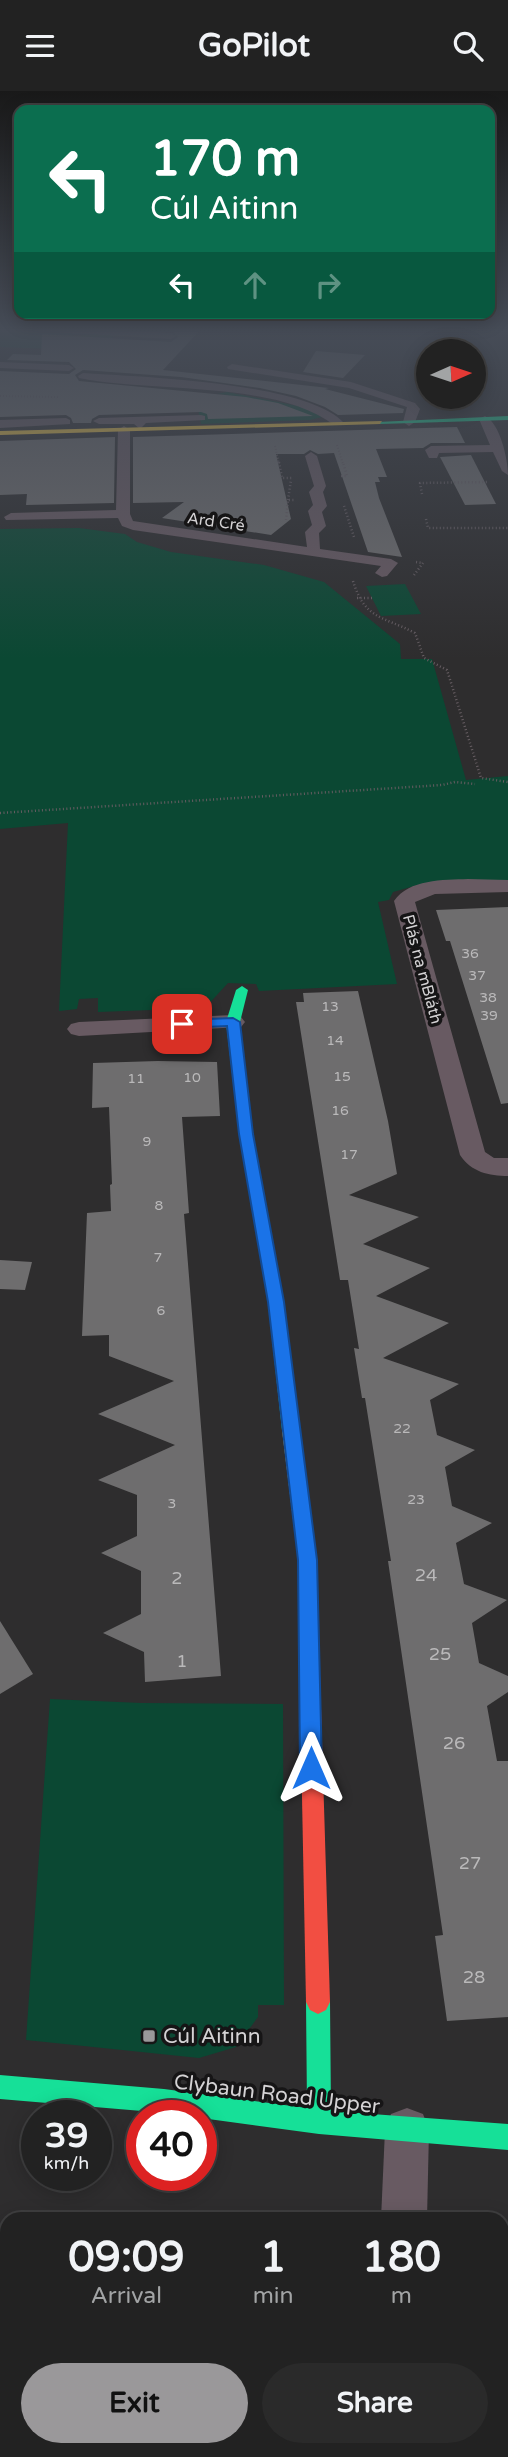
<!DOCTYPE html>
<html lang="en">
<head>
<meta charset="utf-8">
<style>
	:root { --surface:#222; --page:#2a2a2a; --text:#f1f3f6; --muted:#a2a4a5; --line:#3f3f40; --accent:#9a989a }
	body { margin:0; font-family:"Varela Round",sans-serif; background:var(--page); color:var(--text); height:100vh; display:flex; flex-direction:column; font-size:26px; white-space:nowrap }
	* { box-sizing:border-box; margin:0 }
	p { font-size:23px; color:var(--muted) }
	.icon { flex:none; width:38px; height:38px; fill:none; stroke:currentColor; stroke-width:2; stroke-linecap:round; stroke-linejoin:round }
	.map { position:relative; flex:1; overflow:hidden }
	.side { position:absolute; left:0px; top:2121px; width:509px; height:245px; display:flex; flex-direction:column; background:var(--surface); border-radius:21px 21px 0 0; box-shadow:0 4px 18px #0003,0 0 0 2px var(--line) }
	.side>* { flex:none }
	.banner { position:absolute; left:14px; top:14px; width:481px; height:214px; border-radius:14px; box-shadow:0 4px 18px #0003,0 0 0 2px var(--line); background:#0b6e4f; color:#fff; overflow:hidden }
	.needle { width:46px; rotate:87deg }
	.controls { position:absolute; left:416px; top:248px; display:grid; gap:14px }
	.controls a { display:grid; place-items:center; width:70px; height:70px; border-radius:50%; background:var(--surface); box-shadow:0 4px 18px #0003,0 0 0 2px var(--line); font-size:35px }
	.speed { position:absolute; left:21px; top:2009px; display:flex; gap:14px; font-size:35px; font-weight:700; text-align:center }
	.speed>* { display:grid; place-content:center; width:91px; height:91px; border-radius:50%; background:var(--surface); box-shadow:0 4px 18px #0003,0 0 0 2px var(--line); line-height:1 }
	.speed small { font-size:18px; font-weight:400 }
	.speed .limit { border:10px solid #d22; background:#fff; color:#111 }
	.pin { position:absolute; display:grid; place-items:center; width:60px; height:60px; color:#fff; margin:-30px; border-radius:14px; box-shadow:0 4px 10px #0006 }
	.me { position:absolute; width:77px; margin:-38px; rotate:0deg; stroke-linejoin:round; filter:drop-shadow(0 0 5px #0008) }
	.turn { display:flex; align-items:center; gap:24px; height:147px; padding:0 21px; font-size:32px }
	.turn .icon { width:91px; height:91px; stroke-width:2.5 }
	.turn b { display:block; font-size:49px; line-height:60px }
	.lanes { display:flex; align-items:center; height:66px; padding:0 21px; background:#0003; justify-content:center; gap:35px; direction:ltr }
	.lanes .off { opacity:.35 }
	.eta { display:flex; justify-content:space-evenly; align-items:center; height:119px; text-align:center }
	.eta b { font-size:42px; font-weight:700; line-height:49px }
	.primary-button { display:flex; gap:14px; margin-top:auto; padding:14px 21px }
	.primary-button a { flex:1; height:80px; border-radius:42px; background:var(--accent); color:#111; font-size:28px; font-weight:700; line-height:80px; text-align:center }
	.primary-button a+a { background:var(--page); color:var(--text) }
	header { display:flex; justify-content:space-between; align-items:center; height:91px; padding:0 21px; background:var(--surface); font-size:32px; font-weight:700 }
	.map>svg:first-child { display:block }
	.green { fill:#0b4833 }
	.building { fill:#6e6d6e }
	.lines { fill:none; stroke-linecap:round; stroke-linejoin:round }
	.path-far1 { stroke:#665d62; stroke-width:2; stroke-dasharray:1 2; stroke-linecap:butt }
	.path { stroke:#665d62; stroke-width:2.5; stroke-dasharray:1 2.5; stroke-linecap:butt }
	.street { fill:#685a62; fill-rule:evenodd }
	.fast { fill:#16e098; fill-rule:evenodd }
	.slow { fill:#ffcf43; fill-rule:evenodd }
	.jam { fill:#f24e42; fill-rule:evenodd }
	.route { fill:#1a73e8; stroke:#114b97; stroke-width:2 }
	.poi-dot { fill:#9a989a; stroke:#161516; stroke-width:2.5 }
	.labels { text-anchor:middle; stroke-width:7; stroke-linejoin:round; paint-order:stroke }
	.number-label { font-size:14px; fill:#bab9ba }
	.far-street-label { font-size:16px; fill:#d4d2d4; stroke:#161516 }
	.near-number-label { font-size:18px; fill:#bab9ba }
	.near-poi-label { font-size:21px; fill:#d4d2d4; stroke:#161516; text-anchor:start }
	.near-street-label { font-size:21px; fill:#d4d2d4; stroke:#161516 }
</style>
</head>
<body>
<header><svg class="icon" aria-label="menu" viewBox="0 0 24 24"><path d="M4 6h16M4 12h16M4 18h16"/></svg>GoPilot<svg class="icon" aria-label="search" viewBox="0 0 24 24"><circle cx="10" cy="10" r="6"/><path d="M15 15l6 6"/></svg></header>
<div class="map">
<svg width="508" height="2366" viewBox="0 0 508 2366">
	<rect width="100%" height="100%" fill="#2e2d2e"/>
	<!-- green -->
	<g class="green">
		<path d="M0 237 74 242 72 245H82L85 242 115 243 101 260 0 256Z"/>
		<path d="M227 301 303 316 322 326 310 329 201 333 196 308 228 306V304L217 303Z"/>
		<path d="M79 437 125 443 137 451 171 461 264 474 324 491 400 553 401 568H432L466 689 508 685V790L425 792 393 801 389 809 378 811 397 893 259 900 256 893 228 892 205 917 98 921V907L79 908 77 918 59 920 68 732 0 738V438Z"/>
		<path d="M405 493 421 523 381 525 366 495Z"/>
		<path d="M50 1608 141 1612 283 1613 284 1914H258V1926L236 1956 199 1967 26 1949Z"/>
	</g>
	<!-- building -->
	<g class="building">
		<path d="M121 237H202L163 279 329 297 325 298 404 318 403 322 338 324 325 316 296 305 260 297 181 286 83 279 75 284 79 290 246 306 278 312 313 325 208 328 207 323 201 321 99 324 92 328 91 332H73L71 327 66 324 0 326V280L69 283 76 278 69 271 7 269 13 263 41 264 42 243 171 251 178 246 171 239Z"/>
		<path d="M316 260 365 264 343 287 303 281Z"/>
		<path d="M457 336 465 352H431L423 357 376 358 387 386H378L380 391H375L379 407 402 466 368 461 334 362 318 363 310 359 304 363H276L291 428 271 444 162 427 184 411 133 412V346Z"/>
		<path d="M115 346 114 412 26 414 27 403 0 404V350Z"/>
		<path d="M471 364 496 413 465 414 440 366Z"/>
		<path d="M508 816V1012L501 1013 450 850H446L436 819Z"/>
		<path d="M358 900 388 1030 397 1083 349 1104 419 1126 363 1153 430 1177 376 1205 449 1232 383 1267 459 1293 430 1309 437 1344 475 1359 445 1376 452 1415 492 1432 456 1452 464 1493 507 1509 472 1532 479 1572 508 1585V1601L487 1615 497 1670H508V1926L447 1930 435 1845 443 1844 388 1470H391L365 1307H362L354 1257 359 1258 348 1189H340L296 911H304L303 902Z"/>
		<path d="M158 970 217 971 220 1025 182 1026 189 1122 184 1123 221 1585 145 1591 144 1561 103 1542 141 1523V1480L101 1462 137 1445V1404L98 1389 175 1354 98 1323 174 1290 109 1265V1244L82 1245 87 1122 111 1120 110 1094 112 1093 109 1016 92 1017 93 972Z"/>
		<path d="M0 1169 32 1171 25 1199 0 1198Z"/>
		<path d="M0 1530 33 1583 0 1603Z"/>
	</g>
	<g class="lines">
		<!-- path-far1 -->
		<g class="path-far1">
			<path d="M0 305 58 306"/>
			<path d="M337 354 343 373"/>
			<path d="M275 355 279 373"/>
		</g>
		<!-- path -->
		<g class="path">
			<path d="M279 371 282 387H293"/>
			<path d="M341 385H347L343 371"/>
			<path d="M422 403 420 392 488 391"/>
			<path d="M288 409 291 389"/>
			<path d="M344 415 354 446"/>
			<path d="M426 428 428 437H508"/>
			<path d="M286 429 288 409H295"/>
			<path d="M414 484 423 472 416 471"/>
			<path d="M353 490C365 529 383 525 415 542L424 567 447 579 481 687 508 691"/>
			<path d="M357 507H372"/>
			<path d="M0 722 442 694 455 691 475 693"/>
		</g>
		<!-- street -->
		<g class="street">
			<path d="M31 237H80L171 242 176 245 171 248 36 240Z"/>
			<path d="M0 271 69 274 74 277 69 280 0 277Z"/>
			<path d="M232 273 351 291 415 312 420 318 415 331 409 335 403 331 407 316 349 297 228 278 227 276Z"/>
			<path d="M83 282C141 286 306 291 344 332L334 334C274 289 152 302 79 287L78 285Z"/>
			<path d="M201 324 205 325V329L146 332 140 338 134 333H99L93 330 99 327Z"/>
			<path d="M485 325C500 332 508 368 508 384L502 380 493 361 439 362 437 367H429L425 359 431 355 490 354 479 328Z"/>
			<path d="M66 327 70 329V333L0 337V329Z"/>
			<path d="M124 335 130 339V423L133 430 307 456 305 441 312 434 308 420 313 414 309 401 314 395 305 365 311 361 317 365 326 395 323 401 327 415 322 421 326 435 319 442 320 458 391 468 398 472 387 485 382 486 375 482 381 475 133 439 122 435 118 427 6 429 4 426 11 422 116 419 118 339Z"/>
			<path d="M468 788 508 789V801L435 803 415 811 485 1061 494 1067H508V1085C489 1085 471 1081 460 1064L394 810C409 788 443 789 468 788Z"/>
			<path d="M233 924 241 926 245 931 241 936 79 945 71 943 67 938 71 933 79 931Z"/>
			<path d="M407 2017 423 2023 429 2039 427 2128H381L385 2039 391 2023Z"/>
			<rect x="365" y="2359" width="50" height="7"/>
		</g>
		<!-- fast -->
		<g class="fast">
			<path d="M508 325V329L380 333 377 331Z"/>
			<path d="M242 895 248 899 240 931 253 1043 284 1211 300 1339 297 1344 291 1346 285 1344 282 1339 268 1211 239 1043 226 931 236 899Z"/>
			<path d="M318 1899 326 1903 330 1911 331 2020 508 2033V2059L319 2043 201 2027V2025L0 2008V1984L164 1998 307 2017 306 1911 310 1903Z"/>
		</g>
		<!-- slow -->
		<g class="slow">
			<path d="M382 330 380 333 0 344V340Z"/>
			<path d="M291 1332 297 1334 300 1339 316 1469 319 1552 316 1558 309 1561 302 1558 299 1552 298 1469 282 1339 285 1334Z"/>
		</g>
		<!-- jam -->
		<path class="jam" d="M309 1543 316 1546 319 1552 330 1911 326 1919 318 1923 310 1919 306 1911 299 1552 302 1546Z"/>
	</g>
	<!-- sky -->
	<linearGradient id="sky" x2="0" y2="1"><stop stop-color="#191919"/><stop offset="0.42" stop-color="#464c57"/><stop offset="1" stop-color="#464c57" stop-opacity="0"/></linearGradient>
	<rect width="508" height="568" fill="url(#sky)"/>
	<!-- route -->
	<path class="route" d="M233 927 240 931 253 1043 284 1211 317 1469 322 1677 319 1684 311 1687 304 1684 300 1677 298 1469 268 1211 239 1043 227 935 182 937 175 933 182 929Z"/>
	<!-- markers -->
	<rect class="poi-dot" x="142" y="1938" width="14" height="14" rx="3.5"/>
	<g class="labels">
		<!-- number labels -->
		<g class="number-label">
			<text x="470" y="867">36</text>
			<text x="477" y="889">37</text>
			<text x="488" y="911">38</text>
			<text x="330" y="920">13</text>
			<text x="489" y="929">39</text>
			<text x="335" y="954">14</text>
			<text x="342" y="990">15</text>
			<text x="192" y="991">10</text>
			<text x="136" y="992">11</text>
			<text x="340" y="1024">16</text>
			<text x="147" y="1055">9</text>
			<text x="349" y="1068">17</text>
			<text x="159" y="1119">8</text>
			<text x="158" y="1171">7</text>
			<text x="161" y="1224">6</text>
			<text x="402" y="1342">22</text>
			<text x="416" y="1413">23</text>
			<text x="172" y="1417">3</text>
		</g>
		<!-- far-street labels -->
		<g class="far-street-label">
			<text transform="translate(216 430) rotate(8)" y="6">Ard Cré</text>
			<text transform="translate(423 878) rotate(75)" y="6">Plás na mBláth</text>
		</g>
		<!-- near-number labels -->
		<g class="near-number-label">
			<text x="426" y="1490">24</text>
			<text x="177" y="1493">2</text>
			<text x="440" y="1569">25</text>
			<text x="182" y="1576">1</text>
			<text x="454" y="1658">26</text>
			<text x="470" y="1778">27</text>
			<text x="474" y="1892">28</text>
		</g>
		<!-- near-poi labels -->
		<g class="near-poi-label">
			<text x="163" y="1952">Cúl Aitinn</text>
		</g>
		<!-- near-street labels -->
		<g class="near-street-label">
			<text transform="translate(277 2003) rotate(7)" y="7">Clybaun Road Upper</text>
		</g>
	</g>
</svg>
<div class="controls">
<a><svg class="needle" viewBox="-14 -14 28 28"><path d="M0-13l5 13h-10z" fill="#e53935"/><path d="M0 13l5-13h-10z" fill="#a2a4a5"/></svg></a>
</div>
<div class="speed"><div>39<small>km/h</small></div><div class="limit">40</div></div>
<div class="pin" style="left:182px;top:933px;background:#d93025"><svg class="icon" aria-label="arrive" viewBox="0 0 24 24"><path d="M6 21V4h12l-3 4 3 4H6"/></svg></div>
<svg class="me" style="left:311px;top:1677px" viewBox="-20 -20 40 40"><path d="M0-17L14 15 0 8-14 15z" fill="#1a73e8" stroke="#fff" stroke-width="4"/></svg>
<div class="banner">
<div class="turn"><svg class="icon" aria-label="left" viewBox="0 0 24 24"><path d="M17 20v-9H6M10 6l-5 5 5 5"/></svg><div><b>170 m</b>Cúl Aitinn</div></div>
<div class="lanes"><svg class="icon" aria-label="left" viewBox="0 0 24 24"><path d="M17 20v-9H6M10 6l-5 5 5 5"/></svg><svg class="icon off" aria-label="ahead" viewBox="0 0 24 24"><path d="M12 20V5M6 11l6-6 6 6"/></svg><svg class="icon off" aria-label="right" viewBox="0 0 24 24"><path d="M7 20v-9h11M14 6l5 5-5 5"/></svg></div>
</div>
<section class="side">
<div class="eta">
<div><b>09:09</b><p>Arrival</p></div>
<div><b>1</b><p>min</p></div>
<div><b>180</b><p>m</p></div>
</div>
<div class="primary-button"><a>Exit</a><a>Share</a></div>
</section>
</div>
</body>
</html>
